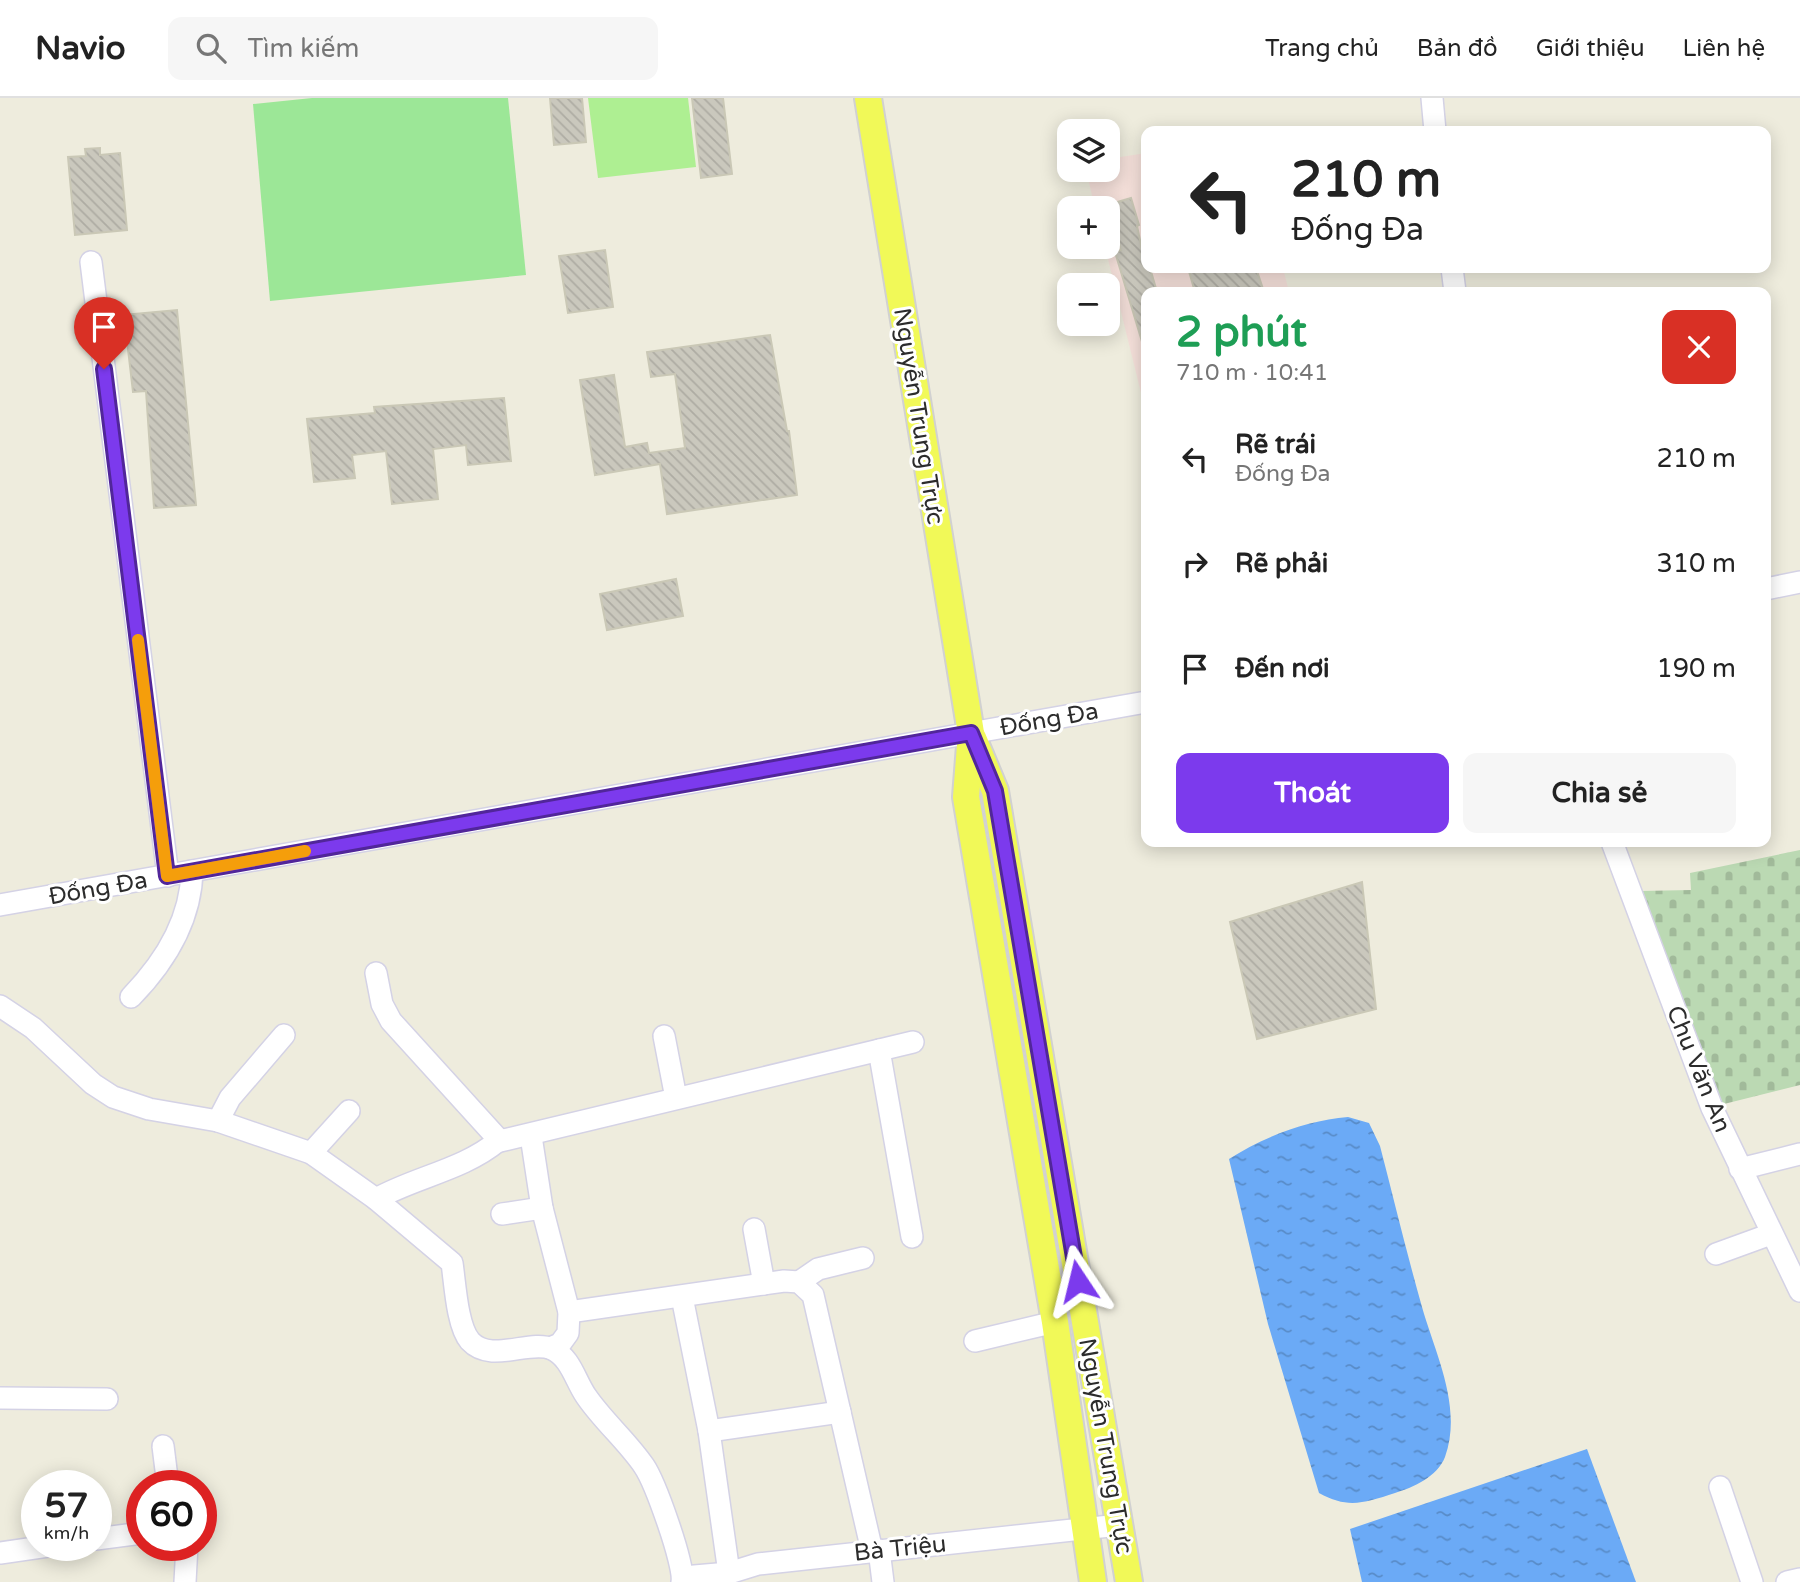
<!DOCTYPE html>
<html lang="vi">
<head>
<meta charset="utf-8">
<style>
	:root { --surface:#fff; --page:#f6f6f6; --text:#222; --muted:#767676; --line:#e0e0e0; --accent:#7c3aed }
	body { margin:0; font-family:"Varela Round",sans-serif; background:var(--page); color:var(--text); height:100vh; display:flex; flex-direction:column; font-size:26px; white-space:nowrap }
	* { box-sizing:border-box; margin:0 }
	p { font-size:23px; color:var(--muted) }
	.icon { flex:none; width:38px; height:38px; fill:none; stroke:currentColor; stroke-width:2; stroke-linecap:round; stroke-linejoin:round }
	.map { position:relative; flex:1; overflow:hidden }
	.sheet { position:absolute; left:1141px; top:189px; width:630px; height:560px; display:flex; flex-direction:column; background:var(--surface); border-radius:14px; box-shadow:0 4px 18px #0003 }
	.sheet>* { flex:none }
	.banner { position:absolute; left:1141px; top:28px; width:630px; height:147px; border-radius:14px; box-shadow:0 4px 18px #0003; background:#fff; color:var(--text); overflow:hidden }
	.tools { position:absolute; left:1057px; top:21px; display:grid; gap:14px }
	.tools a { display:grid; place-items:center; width:63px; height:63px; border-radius:14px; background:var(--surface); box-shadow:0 4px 18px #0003; font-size:35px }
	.speed { position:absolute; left:21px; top:1372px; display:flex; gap:14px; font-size:35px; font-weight:700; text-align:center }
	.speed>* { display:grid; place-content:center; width:91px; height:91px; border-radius:50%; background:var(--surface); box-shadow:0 4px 18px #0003; line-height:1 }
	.speed small { font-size:18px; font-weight:400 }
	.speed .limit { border:10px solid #d22; background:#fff; color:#111 }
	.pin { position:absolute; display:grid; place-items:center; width:60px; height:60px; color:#fff; margin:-72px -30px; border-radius:50% 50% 50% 0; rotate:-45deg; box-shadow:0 0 7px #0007 }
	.pin .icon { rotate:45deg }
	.me { position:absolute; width:77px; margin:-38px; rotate:350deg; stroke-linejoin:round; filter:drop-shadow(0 0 5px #0008) }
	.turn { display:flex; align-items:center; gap:24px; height:147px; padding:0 35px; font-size:32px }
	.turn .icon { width:91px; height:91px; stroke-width:2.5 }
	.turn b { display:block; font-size:49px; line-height:60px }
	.round { display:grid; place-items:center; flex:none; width:74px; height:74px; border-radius:14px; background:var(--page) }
	.head { display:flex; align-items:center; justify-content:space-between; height:119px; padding:0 35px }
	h1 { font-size:42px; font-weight:800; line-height:52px; color:#1e9e55 }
	.primary-button { display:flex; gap:14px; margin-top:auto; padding:14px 35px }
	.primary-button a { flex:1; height:80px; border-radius:14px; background:var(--accent); color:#fff; font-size:28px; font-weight:800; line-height:80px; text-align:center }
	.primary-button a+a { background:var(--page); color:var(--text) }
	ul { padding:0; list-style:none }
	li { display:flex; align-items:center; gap:21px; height:105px; padding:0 35px }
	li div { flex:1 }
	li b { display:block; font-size:26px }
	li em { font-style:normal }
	header { display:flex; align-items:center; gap:42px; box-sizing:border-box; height:98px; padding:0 35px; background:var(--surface); border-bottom:2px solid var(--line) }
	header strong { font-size:33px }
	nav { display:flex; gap:38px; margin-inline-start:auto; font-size:24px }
	.search { width:490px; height:63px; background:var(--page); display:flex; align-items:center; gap:18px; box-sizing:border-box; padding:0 24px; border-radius:14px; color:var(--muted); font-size:26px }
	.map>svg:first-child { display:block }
	.medical { fill:#f5e0da }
	.grass { fill:#9ce797 }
	.cemetery { fill:url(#cemetery-stones) }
	.pitch { fill:#aeef92 }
	.water { fill:url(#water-ripples) }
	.building { fill:url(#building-back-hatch); stroke:#cac8b6; stroke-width:2 }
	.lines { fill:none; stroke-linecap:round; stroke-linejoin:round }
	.minor-casing { stroke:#d4d2e5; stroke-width:24 }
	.major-casing { stroke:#d1d1d1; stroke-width:30 }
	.minor { stroke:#fff; stroke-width:21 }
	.major { stroke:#f1f958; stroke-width:26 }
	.route-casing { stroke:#51269a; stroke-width:18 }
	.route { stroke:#7c3aed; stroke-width:12 }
	.slow { stroke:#f59e0b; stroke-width:12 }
	.labels { text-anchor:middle; stroke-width:6; stroke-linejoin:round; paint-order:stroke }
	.street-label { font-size:24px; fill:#2c2c2c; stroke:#fff }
</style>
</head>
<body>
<header>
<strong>Navio</strong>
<div class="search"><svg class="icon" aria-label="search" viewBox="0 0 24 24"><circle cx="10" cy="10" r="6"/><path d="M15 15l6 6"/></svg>Tìm kiếm</div>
<nav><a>Trang chủ</a><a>Bản đồ</a><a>Giới thiệu</a><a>Liên hệ</a></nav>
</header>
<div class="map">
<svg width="1800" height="1484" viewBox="0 0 1800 1484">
	<defs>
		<pattern id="cemetery-stones" width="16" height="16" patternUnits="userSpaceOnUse" patternTransform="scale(1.75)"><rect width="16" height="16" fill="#bbd9b3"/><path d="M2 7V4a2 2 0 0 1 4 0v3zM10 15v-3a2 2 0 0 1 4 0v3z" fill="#a1ba9a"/></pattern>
		<pattern id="water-ripples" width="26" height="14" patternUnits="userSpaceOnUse" patternTransform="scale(1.75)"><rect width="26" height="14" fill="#6baaf6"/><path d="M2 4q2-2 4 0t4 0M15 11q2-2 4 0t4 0" fill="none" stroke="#588bc7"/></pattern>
		<pattern id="building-back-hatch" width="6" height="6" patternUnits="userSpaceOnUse" patternTransform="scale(1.75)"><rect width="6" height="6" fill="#cac8bd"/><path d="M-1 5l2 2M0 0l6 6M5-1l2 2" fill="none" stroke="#aeaca3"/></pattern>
	</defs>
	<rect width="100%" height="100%" fill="#eeecdd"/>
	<!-- medical -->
	<path class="medical" d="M1146 55V170H1283L1289 194H1146V315L1105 149H1108V110H1095L1086 72H1108V61Z"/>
	<!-- grass -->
	<path class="grass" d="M312 0H508L526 177 270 203 253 6Z"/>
	<!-- cemetery -->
	<path class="cemetery" d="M1800 752V987L1720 1007 1641 793 1691 792 1690 775Z"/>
	<!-- pitch -->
	<path class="pitch" d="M588 0H688L696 69 598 80Z"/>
	<!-- water -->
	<g class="water">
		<path d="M1348 1019 1369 1025 1380 1048C1394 1102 1407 1156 1422 1209 1435 1255 1463 1309 1445 1359 1437 1379 1414 1389 1395 1395 1364 1405 1348 1411 1319 1395L1268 1226 1229 1061C1263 1039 1308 1022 1348 1019Z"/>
		<path d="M1587 1351 1636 1484H1362L1350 1431Z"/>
	</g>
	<!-- building -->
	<g class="building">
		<path d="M550 0H582L586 44 554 47Z"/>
		<path d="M692 0H723L732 76 701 80Z"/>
		<path d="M100 50V57L120 55 127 132 75 137 68 59 86 58 85 51Z"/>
		<path d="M1131 100 1139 127 1137 128 1146 170H1150L1157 194H1146V247H1143L1115 154 1121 152 1107 107Z"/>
		<path d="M605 152 613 209 568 215 559 158Z"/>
		<path d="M1188 170H1256L1264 194H1195Z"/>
		<path d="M177 212 196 407 154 410 146 293 133 294 124 217Z"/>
		<path d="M770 237 787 333H789L797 397 667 416 660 366 595 377 580 282 614 277 625 349 647 345 649 355 685 350 675 276 651 279 647 254Z"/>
		<path d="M504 300 511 363 468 367 466 347 433 351 438 401 392 406 386 353 352 357 355 380 314 384 307 321 375 315 374 309Z"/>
		<path d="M676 481 683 518 607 532 600 496Z"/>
		<path d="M1362 784 1376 911 1257 941 1230 824Z"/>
	</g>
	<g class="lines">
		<defs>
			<g id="minor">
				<path d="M1432 0 1435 33"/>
				<path d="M91 164 168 778"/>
				<path d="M1452 170 1455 194"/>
				<path d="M1766 491 1800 484"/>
				<path d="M1612 744 1712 1010 1800 1193"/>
				<path d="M0 807 1146 604"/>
				<path d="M376 875 382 906 391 923 500 1043 913 944"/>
				<path d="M131 899C165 864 191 823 192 773"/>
				<path d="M0 908 33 930 93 986 113 999 149 1011 218 1023 311 1055 376 1101 452 1165C455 1185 457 1228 470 1243 491 1266 530 1241 552 1251 571 1260 575 1282 586 1298 603 1323 627 1343 644 1368 655 1384 685 1467 682 1484"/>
				<path d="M664 938 676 1000"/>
				<path d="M879 952 912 1139"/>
				<path d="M218 1023 230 1000 284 937"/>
				<path d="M531 1038 542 1110 569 1214 568 1235 560 1246 550 1250"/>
				<path d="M311 1055 349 1013"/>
				<path d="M1740 1071 1800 1056"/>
				<path d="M376 1101C415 1079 463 1072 498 1043"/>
				<path d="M502 1116 542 1110"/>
				<path d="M754 1131 764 1186"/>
				<path d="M1716 1156 1771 1136"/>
				<path d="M799 1184 818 1171 863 1160"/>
				<path d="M682 1199 709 1333 729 1475"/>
				<path d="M569 1214 784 1183 799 1184 813 1197 872 1453"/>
				<path d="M975 1243 1055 1224"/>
				<path d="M0 1300 107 1301"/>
				<path d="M709 1333 840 1314"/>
				<path d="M163 1348 168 1388"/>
				<path d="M1720 1389 1752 1484"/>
				<path d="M96 1441 142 1435"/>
				<path d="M879 1452 883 1484"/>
				<path d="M0 1455 55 1447"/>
				<path d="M683 1479 729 1475 758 1466 1119 1427"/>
				<path d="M185 1484 187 1447"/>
				<path d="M1787 1484 1800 1481"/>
			</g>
			<g id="major">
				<path d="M868 0 971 635 966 699 1055 1224 1093 1484"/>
				<path d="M973 640 995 693 1129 1484"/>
			</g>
		</defs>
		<!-- minor casing -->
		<use href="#minor" class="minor-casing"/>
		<!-- major casing -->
		<use href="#major" class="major-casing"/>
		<!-- minor -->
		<use href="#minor" class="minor"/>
		<!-- major -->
		<use href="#major" class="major"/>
	</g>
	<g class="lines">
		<defs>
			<path id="route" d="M104 271 167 778 971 635 995 693 1078 1183"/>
		</defs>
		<!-- route casing -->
		<use href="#route" class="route-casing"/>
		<!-- route -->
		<use href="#route" class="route"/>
		<!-- slow -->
		<path class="slow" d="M138 542 167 778 305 753"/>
	</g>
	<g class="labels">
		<!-- street labels -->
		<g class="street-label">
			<text transform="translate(919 318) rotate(81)" y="8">Nguyễn Trung Trực</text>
			<text transform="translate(1049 621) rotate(-10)" y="8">Đống Đa</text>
			<text transform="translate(98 790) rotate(-10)" y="8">Đống Đa</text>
			<text transform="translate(1699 971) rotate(68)" y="8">Chu Văn An</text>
			<text transform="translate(1106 1348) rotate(80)" y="8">Nguyễn Trung Trực</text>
			<text transform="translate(900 1450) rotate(-6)" y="8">Bà Triệu</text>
		</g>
	</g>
</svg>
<div class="tools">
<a><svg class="icon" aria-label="layers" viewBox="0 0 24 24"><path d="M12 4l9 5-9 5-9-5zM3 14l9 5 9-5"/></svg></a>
<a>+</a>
<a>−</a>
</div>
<div class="speed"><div>57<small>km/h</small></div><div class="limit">60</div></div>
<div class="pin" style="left:104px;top:271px;background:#d93025"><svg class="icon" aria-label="arrive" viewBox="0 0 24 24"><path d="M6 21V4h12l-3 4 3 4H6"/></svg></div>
<svg class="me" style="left:1078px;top:1183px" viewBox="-20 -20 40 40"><path d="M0-17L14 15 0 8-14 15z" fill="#7c3aed" stroke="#fff" stroke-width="4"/></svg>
<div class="banner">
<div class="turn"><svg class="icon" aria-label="left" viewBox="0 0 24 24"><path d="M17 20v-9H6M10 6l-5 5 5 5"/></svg><div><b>210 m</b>Đống Đa</div></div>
</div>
<section class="sheet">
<div class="head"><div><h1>2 phút</h1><p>710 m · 10:41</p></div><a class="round" style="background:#d93025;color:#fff"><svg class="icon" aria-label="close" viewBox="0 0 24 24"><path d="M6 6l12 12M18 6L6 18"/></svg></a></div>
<ul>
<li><svg class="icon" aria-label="left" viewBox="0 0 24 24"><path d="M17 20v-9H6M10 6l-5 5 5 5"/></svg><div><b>Rẽ trái</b><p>Đống Đa</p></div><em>210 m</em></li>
<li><svg class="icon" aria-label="right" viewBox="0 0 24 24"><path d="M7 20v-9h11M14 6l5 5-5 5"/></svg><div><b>Rẽ phải</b></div><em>310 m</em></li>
<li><svg class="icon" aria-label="arrive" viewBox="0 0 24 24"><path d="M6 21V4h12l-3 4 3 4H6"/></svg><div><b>Đến nơi</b></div><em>190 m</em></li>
</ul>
<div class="primary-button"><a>Thoát</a><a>Chia sẻ</a></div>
</section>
</div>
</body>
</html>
